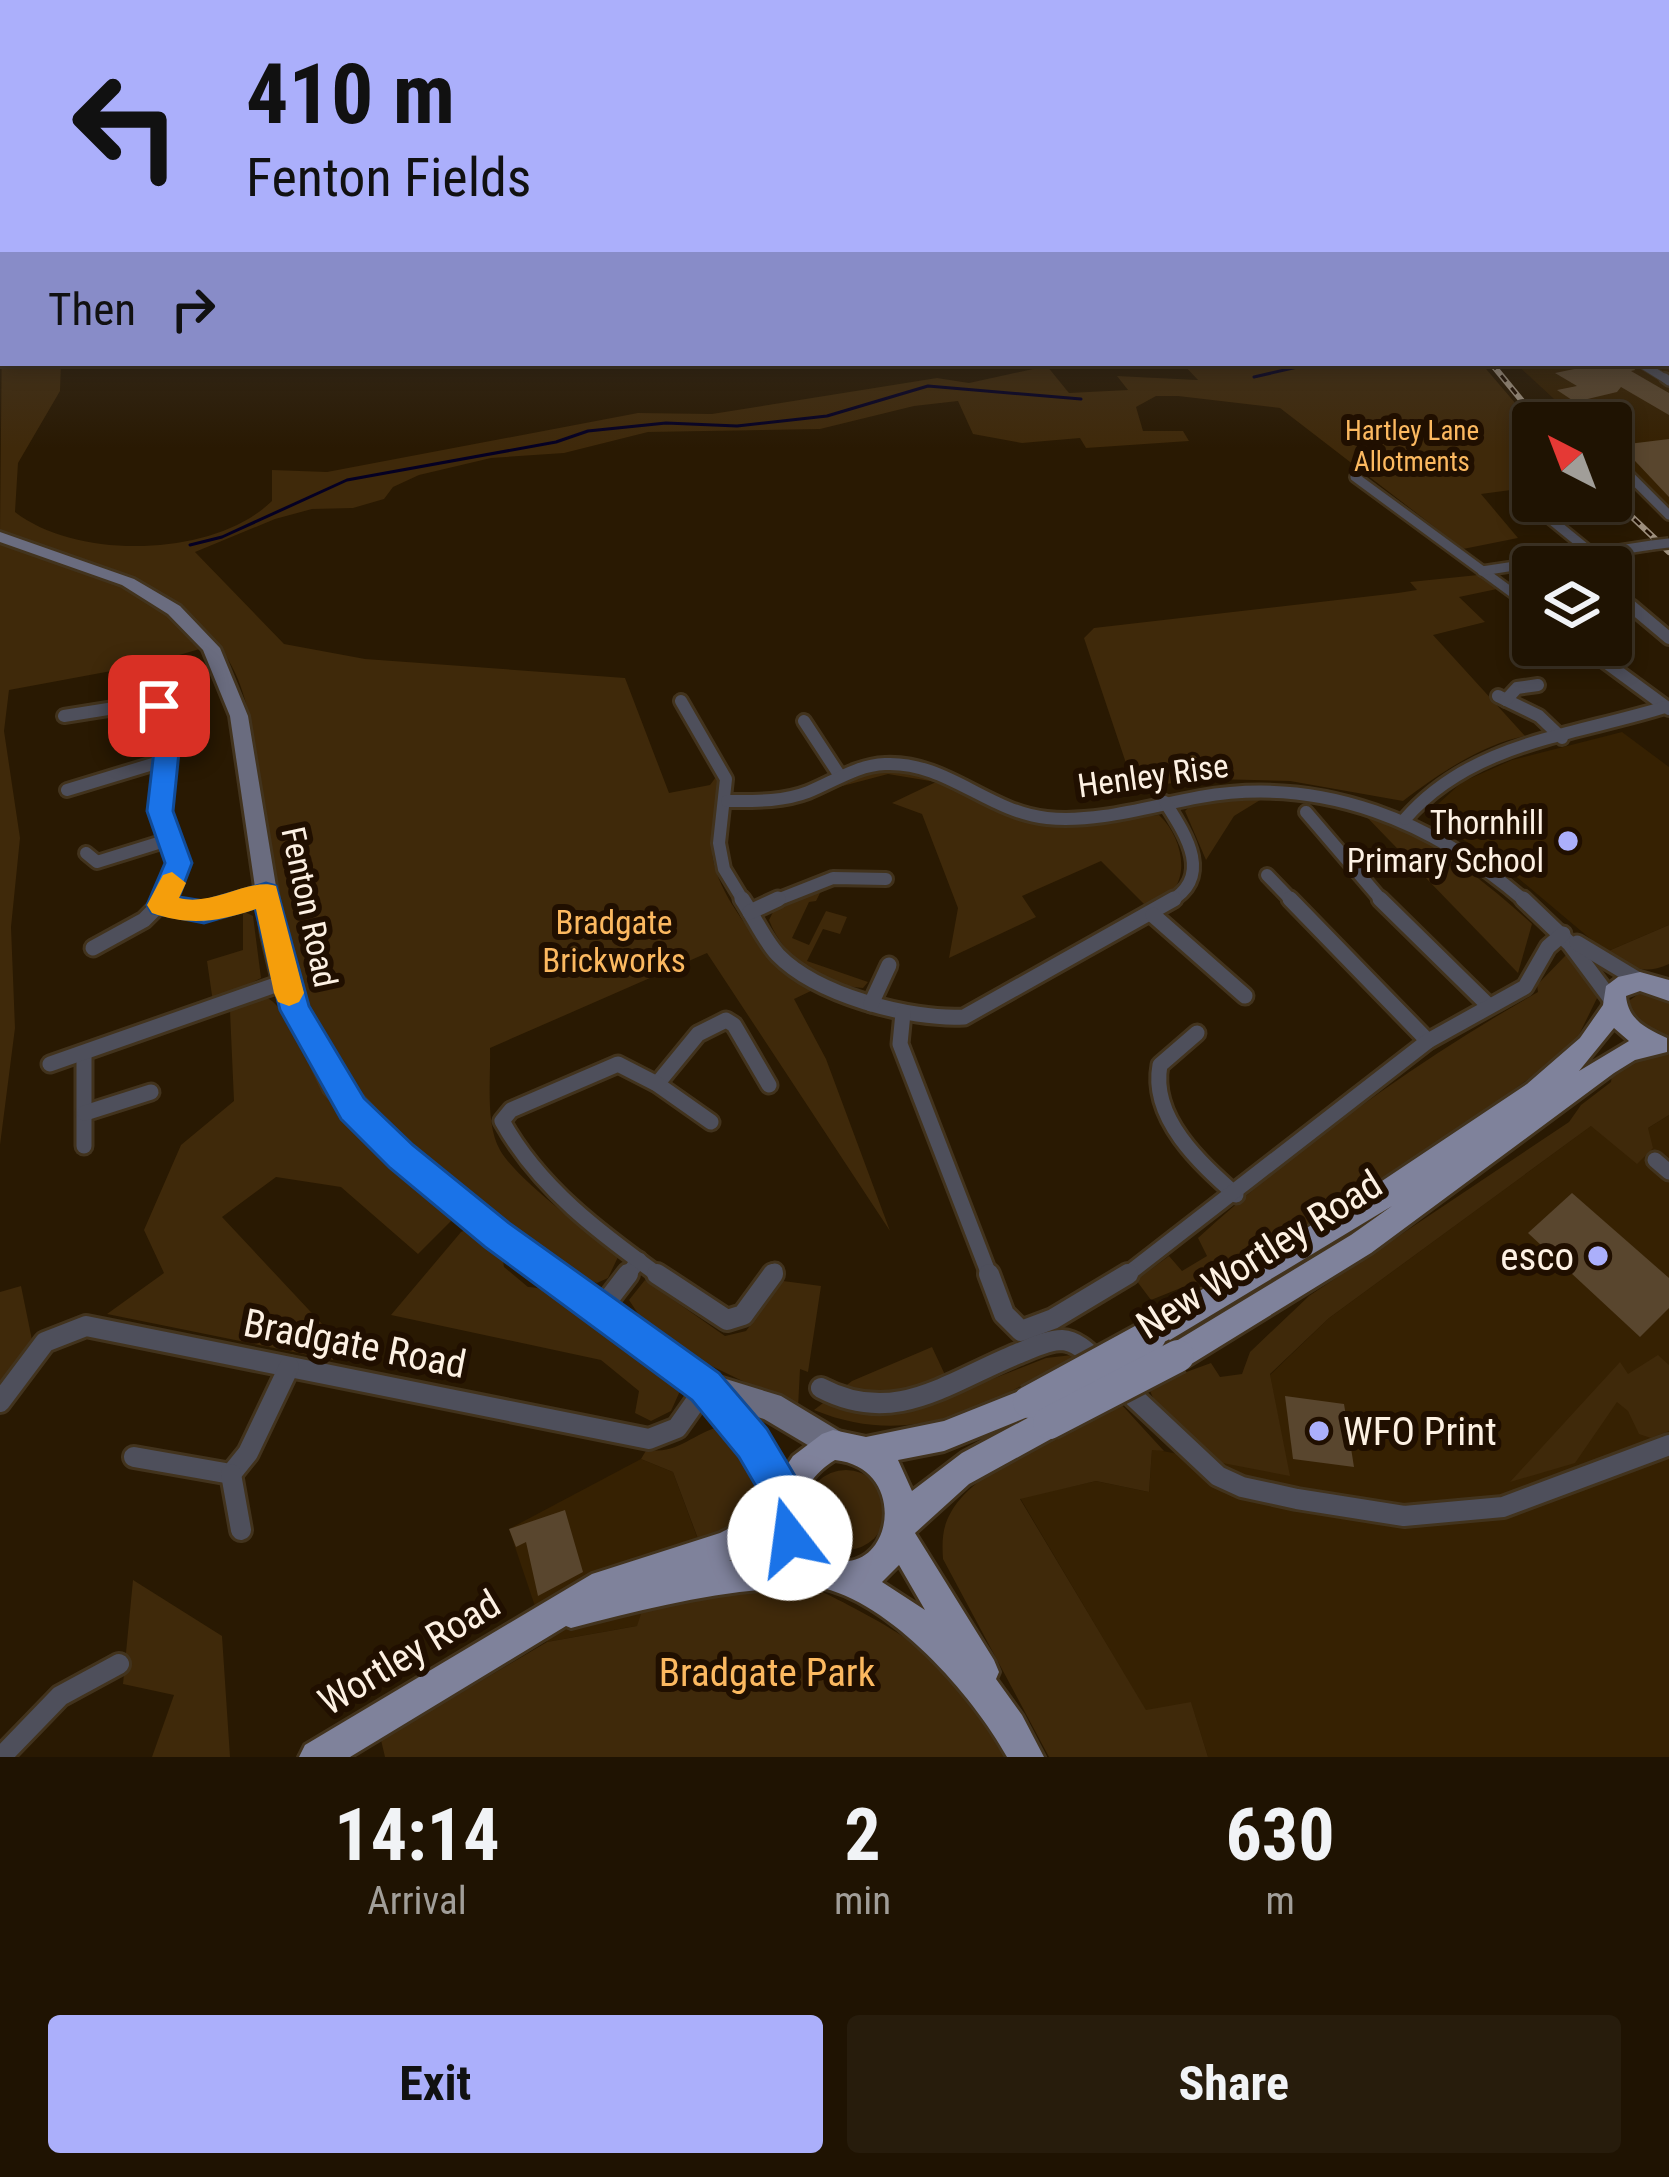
<!DOCTYPE html>
<html lang="en">
<head>
<meta charset="utf-8">
<style>
	:root { --surface:#1f1302; --page:#271c0c; --text:#f1f3f6; --muted:#a19e99; --line:#3c3224; --accent:#abaffb }
	body { margin:0; font-family:"Roboto Condensed",sans-serif; background:var(--page); color:var(--text); height:100vh; display:flex; flex-direction:column; font-size:45px; white-space:nowrap }
	* { box-sizing:border-box; margin:0 }
	p { font-size:39px; color:var(--muted) }
	.icon { flex:none; width:66px; height:66px; fill:none; stroke:currentColor; stroke-width:2; stroke-linecap:round; stroke-linejoin:round }
	.map { position:relative; height:1757px; overflow:hidden }
	.drawer { display:flex; flex-direction:column; background:var(--surface); flex:1 }
	.drawer>* { flex:none }
	.banner { position:absolute; left:0px; top:0px; width:1671px; height:366px; box-shadow:0 6px 18px #0003,0 0 0 3px var(--line); background:#abaffb; color:#111; overflow:hidden }
	.needle { width:78px; rotate:318deg }
	.controls { position:absolute; left:1512px; top:402px; display:grid; gap:24px }
	.controls a { display:grid; place-items:center; width:120px; height:120px; border-radius:12px; background:var(--surface); box-shadow:0 6px 18px #0003,0 0 0 3px var(--line); font-size:60px }
	.pin { position:absolute; display:grid; place-items:center; width:102px; height:102px; color:#fff; margin:-51px; border-radius:24px; box-shadow:0 6px 18px #0006 }
	.me { position:absolute; width:132px; margin:-66px; rotate:345deg; stroke-linejoin:round; filter:drop-shadow(0 0 9px #0008) }
	.turn { display:flex; align-items:center; gap:42px; height:252px; padding:0 48px; font-size:54px }
	.turn .icon { width:156px; height:156px; stroke-width:2.5 }
	.turn b { display:block; font-size:84px; line-height:102px }
	.then { display:flex; align-items:center; height:114px; padding:0 48px; background:#0003; gap:24px; font-size:45px }
	.eta { display:flex; justify-content:space-evenly; align-items:center; height:204px; text-align:center }
	.eta b { font-size:72px; font-weight:700; line-height:84px }
	.cta { display:flex; gap:24px; margin-top:auto; padding:24px 48px }
	.cta a { flex:1; height:138px; border-radius:12px; background:var(--accent); color:#111; font-size:48px; font-weight:700; line-height:138px; text-align:center }
	.cta a+a { background:var(--page); color:var(--text) }
	.map>svg:first-child { display:block }
	.built { fill:#362102 }
	.green { fill:#3f290a }
	.lines { fill:none; stroke-linecap:round; stroke-linejoin:round }
	.stream { stroke:#050023; stroke-width:3 }
	.building { fill:#59462e }
	.street-far4-casing { stroke:#42331d; stroke-width:10 }
	.street-far3-casing { stroke:#42331d; stroke-width:14 }
	.street-far2-casing { stroke:#42331d; stroke-width:18 }
	.street-far1-casing { stroke:#42331d; stroke-width:21 }
	.street-casing { stroke:#42331d; stroke-width:26 }
	.secondary-casing { stroke:#42331d; stroke-width:6 }
	.primary-casing { stroke:#42331d; stroke-width:6 }
	.street-far4 { stroke:#4e4f5b; stroke-width:8 }
	.street-far3 { stroke:#4e4f5b; stroke-width:9 }
	.street-far2 { stroke:#4e4f5b; stroke-width:12 }
	.street-far1 { stroke:#4e4f5b; stroke-width:15 }
	.street { stroke:#4e4f5b; stroke-width:20 }
	.secondary { fill:#6a6c7f; fill-rule:evenodd }
	.primary { fill:#7f829b; fill-rule:evenodd }
	.rail-casing { stroke:#9e907e; stroke-width:6 }
	.rail { stroke:#200f00; stroke-width:3; stroke-dasharray:8; stroke-linecap:butt }
	.street-bridge-casing { stroke:#42331d; stroke-width:14; stroke-linecap:butt }
	.primary-bridge-casing { stroke:#42331d; stroke-width:38; stroke-linecap:butt }
	.street-bridge { stroke:#4e4f5b; stroke-width:9 }
	.primary-bridge { stroke:#7f829b; stroke-width:32 }
	.route { fill:#1a73e8; stroke:#114b97; stroke-width:3 }
	.slow { fill:#f59e0b }
	.poi-dot { fill:#abaffb; stroke:#200f00; stroke-width:4.5 }
	.labels { text-anchor:middle; stroke-width:12; stroke-linejoin:round; paint-order:stroke }
	.far-park-label { font-size:27px; fill:#fcb960; stroke:#200f00 }
	.street-label { font-size:33px; fill:#fdf1e3; stroke:#200f00 }
	.poi-label { font-size:33px; fill:#fdf1e3; stroke:#200f00; text-anchor:end }
	.park-label { font-size:33px; fill:#fcb960; stroke:#200f00 }
	.near-street-label { font-size:39px; fill:#fdf1e3; stroke:#200f00 }
	.near-poi-label { font-size:39px; fill:#fdf1e3; stroke:#200f00; text-anchor:end }
	.near-park-label { font-size:39px; fill:#fcb960; stroke:#200f00 }
</style>
</head>
<body>
<div class="map">
<svg width="1669" height="1757" viewBox="0 0 1669 1757">
	<rect width="100%" height="100%" fill="#291902"/>
	<!-- built -->
	<g class="built">
		<path d="M1669 202V506L1611 452V423H1580L1515 363H1668Z"/>
		<path d="M1622 732 1669 767V925L1606 952 1506 868 1426 815 1462 782 1512 760Z"/>
		<path d="M1669 1115V1757H1208L1191 1703 1146 1711 1020 1498 1096 1481 1149 1492 1152 1449 1289 1475 1270 1375 1329 1318 1592 1125 1648 1128Z"/>
		<path d="M641 1459 673 1472 717 1591 637 1626 547 1642 509 1529Z"/>
	</g>
	<!-- green -->
	<g class="green">
		<path d="M3 220V363H61L60 391 18 463 15 512C78 561 215 557 272 501V470L327 472 638 413 712 414 937 378 969 383 1047 366 1069 393 1128 390 1117 376 1198 380 1182 363H1481L1533 424V487L1481 494 1518 538 1463 549 1280 408 1178 396H1156L1136 407 1143 431H1183L1189 441 1086 448 1080 438 1022 443 973 434 958 401 914 406 820 429 648 432 564 453 491 458 419 475 393 487 384 499 353 508 312 509 275 519 195 552 284 644 365 659 625 678 669 793 710 785 716 777C724 801 711 824 712 850 713 895 775 967 813 990L794 999 826 1059 890 1231 707 953 490 1048C491 1078 485 1124 500 1150 516 1179 590 1233 618 1257L608 1278 597 1283C562 1272 485 1208 455 1183 430 1161 402 1141 379 1117 295 1030 279 913 262 798 254 750 252 690 221 649 165 577 83 560 0 532Z"/>
		<path d="M0 540C81 567 143 583 203 648L149 664 9 690 4 731 20 838 11 927 15 1028 0 1145Z"/>
		<path d="M1478 575 1497 589 1459 597 1485 622 1433 635 1525 736C1483 744 1438 774 1403 801L1290 781 1215 779 1134 787 1084 638 1094 628 1398 593 1417 590 1410 582Z"/>
		<path d="M896 767 964 787 1012 816 1051 825 1159 815C1187 841 1195 898 1145 905L1101 861 1022 896 1036 917 949 958 958 908 922 814 892 803 936 782 888 774 835 788 833 783 872 770Z"/>
		<path d="M1265 797 1234 816 1206 860 1185 811 1191 805Z"/>
		<path d="M1359 809C1427 836 1477 874 1532 924L1518 973Z"/>
		<path d="M823 887 816 901 809 902 792 938 809 945 826 911 847 917 840 934 823 929 807 961 868 982 863 988C822 985 784 959 769 920L773 912Z"/>
		<path d="M243 911 253 916 261 978 213 1002 207 961 243 950Z"/>
		<path d="M1669 925V964C1643 976 1628 967 1606 952Z"/>
		<path d="M1567 954 1600 992 1573 1047 1398 1173 1290 1244 1151 1300 1136 1280 1169 1256 1182 1271 1207 1256 1198 1238C1303 1143 1415 1062 1538 992L1537 985Z"/>
		<path d="M1641 992 1669 1000V1040L1631 1019 1626 1003Z"/>
		<path d="M265 997C284 1003 304 1054 316 1074 350 1128 400 1168 448 1210L451 1221 418 1254 341 1187 276 1177 222 1217 323 1325 345 1335 333 1360 107 1314 164 1273 144 1230 181 1145 234 1101 230 1011Z"/>
		<path d="M1660 1053 1669 1054V1115L1648 1128 1653 1148 1637 1164 1591 1126 1329 1318 1270 1374 1290 1476 1212 1461 1156 1405 1148 1386 1211 1363 1220 1377 1242 1374 1250 1352 1309 1296 1569 1122 1581 1105 1611 1082 1612 1074 1633 1060Z"/>
		<path d="M470 1228 502 1254 504 1267 528 1287C568 1287 640 1357 673 1382L680 1391 671 1411 651 1421 635 1413 639 1391 601 1360 391 1315 461 1232Z"/>
		<path d="M645 1280 725 1336 746 1331 783 1281 821 1286 808 1372 800 1369 798 1408 654 1338 629 1300Z"/>
		<path d="M21 1286 32 1340 0 1383V1292Z"/>
		<path d="M932 1347 954 1394 1046 1358 1081 1354C991 1402 917 1452 814 1410L852 1381Z"/>
		<path d="M1658 1355 1669 1365V1431L1651 1438 1639 1434 1628 1411 1617 1402 1575 1463 1510 1482 1620 1362 1628 1374Z"/>
		<path d="M1120 1403 1164 1451 1152 1450 1149 1492 1096 1481 1020 1499 1146 1710 1191 1702 1208 1757H1049L943 1559C942 1543 942 1528 950 1514 974 1467 1073 1428 1120 1403Z"/>
		<path d="M724 1426 759 1473 760 1504 748 1519 700 1544 673 1472 641 1459 647 1449C676 1457 696 1430 724 1426Z"/>
		<circle cx="846" cy="1510" r="40"/>
		<path d="M133 1580 222 1636 230 1757H152L174 1695 123 1684Z"/>
		<path d="M806 1584C858 1609 941 1650 974 1699 986 1717 996 1738 1004 1757H385L381 1740 547 1642 637 1626 645 1602Z"/>
	</g>
	<g class="lines">
		<!-- stream -->
		<g class="stream">
			<path d="M1254 377 1315 363"/>
			<path d="M190 545 222 537 347 480 556 442 588 431 666 423 737 426 827 416 928 386 1081 399"/>
		</g>
	</g>
	<!-- building -->
	<g class="building">
		<path d="M1603 363H1632L1635 370 1631 371 1669 393V415L1621 387 1617 392 1575 402 1557 390 1577 386 1555 373Z"/>
		<path d="M1669 439V497L1620 445Z"/>
		<path d="M1572 1193 1669 1278V1308L1640 1337 1528 1233Z"/>
		<path d="M1285 1396 1344 1404 1354 1467 1293 1459Z"/>
		<path d="M565 1510 583 1572 538 1596 526 1542 516 1547 509 1529Z"/>
	</g>
	<g class="lines">
		<defs>
			<path id="street-far4" d="M1640 363 1669 381"/>
			<g id="street-far3">
				<path d="M1665 378 1669 381"/>
				<path d="M1611 457 1669 515"/>
				<path d="M1355 477 1533 608"/>
				<path d="M1539 510 1593 554"/>
				<path d="M1482 571 1652 545"/>
				<path d="M1611 590 1634 609"/>
			</g>
			<g id="street-far2">
				<path d="M1631 606 1669 638"/>
				<path d="M1582 645 1669 709"/>
				<path d="M1498 696 1539 716 1562 738"/>
				<path d="M1506 700 1517 688 1538 685"/>
				<path d="M681 701 726 779 719 843 724 869 744 902"/>
				<path d="M64 716 152 702C181 733 157 765 159 802 161 844 189 858 163 902"/>
				<path d="M804 721 840 776"/>
				<path d="M67 790 166 760"/>
				<path d="M727 801C754 801 782 802 808 792 833 782 857 765 885 764 946 761 988 812 1047 818 1098 823 1150 806 1200 797 1323 775 1434 822 1526 902"/>
				<path d="M1165 802C1186 835 1214 877 1169 902"/>
				<path d="M1306 812 1383 902"/>
				<path d="M1405 819C1472 742 1572 736 1665 707"/>
				<path d="M86 853 97 862 171 839"/>
				<path d="M1267 875 1293 902"/>
				<path d="M239 902 266 894"/>
				<path d="M772 902 833 878 886 879"/>
			</g>
			<g id="street-far1">
				<path d="M742 899C754 917 764 940 778 955 817 995 910 1020 964 1017L1174 899"/>
				<path d="M1290 899 1428 1041"/>
				<path d="M1380 899 1489 1006"/>
				<path d="M1523 899 1570 944 1613 1002"/>
				<path d="M161 905 204 912 249 899"/>
				<path d="M750 912 778 899"/>
				<path d="M1153 915 1245 996"/>
				<path d="M1577 943 1640 981"/>
				<path d="M93 948 144 920 165 899"/>
				<path d="M871 1004 889 965"/>
				<path d="M903 1013 900 1044 990 1277"/>
				<path d="M1197 1033 1160 1065C1150 1118 1200 1163 1236 1195"/>
				<path d="M84 1054V1146"/>
				<path d="M50 1064 284 982"/>
				<path d="M657 1084 698 1034 726 1020 734 1025 769 1085"/>
				<path d="M85 1113 151 1092"/>
				<path d="M1655 1160 1669 1172"/>
				<path d="M626 1277 639 1260"/>
				<path d="M661 1277C600 1233 539 1188 502 1121L511 1110 618 1064 657 1084 711 1122"/>
				<path d="M770 1277 775 1271"/>
				<path d="M1124 1277 1428 1041 1525 987 1548 947 1563 934"/>
			</g>
			<g id="street">
				<path d="M657 1274 727 1320 743 1315 773 1274"/>
				<path d="M989 1274 1004 1314 1021 1331 1053 1319 1128 1274"/>
				<path d="M598 1313 628 1274"/>
				<path d="M1121 1385 1218 1476 1242 1487 1297 1499 1404 1516 1503 1507 1669 1445"/>
				<path d="M821 1388C895 1427 948 1382 1017 1354 1030 1349 1047 1340 1062 1340 1078 1341 1090 1355 1101 1365"/>
				<path d="M0 1402 45 1342 86 1326 649 1439 677 1428 706 1387"/>
				<path d="M134 1457 231 1474 248 1453 289 1367"/>
				<path d="M231 1474 241 1530"/>
				<path d="M1 1757 60 1696 119 1664"/>
			</g>
			<g id="secondary">
				<path d="M3 209V216L0 217V210Z"/>
				<path d="M0 532 134 579 180 606 220 648 248 716 284 935 295 982 343 1076 410 1148 506 1226 713 1375 781 1396 844 1434 848 1445 844 1456 833 1460 764 1419 748 1414C769 1439 790 1469 802 1500L798 1511 787 1515 776 1511 742 1454 696 1397 488 1244 392 1164 325 1092 273 982 262 935 230 716 203 650 168 614 122 585 0 542Z"/>
			</g>
			<g id="primary">
				<rect x="1668" y="259" width="1" height="6"/>
				<path d="M1640 972 1669 980V1001L1640 991 1626 996C1628 1020 1647 1029 1667 1038V1052L1635 1060 1614 1073 1371 1253 1188 1366 1178 1370 1168 1366 1164 1356 1168 1346 1351 1235 1392 1206 1160 1346 1150 1350 1140 1346 1136 1336 1140 1326 1349 1203 1527 1084 1580 1038 1603 1005 1606 986 1618 977ZM1614 1028 1629 1041 1579 1071Z"/>
				<path d="M1029 1387 1039 1392 1044 1402 1040 1412 1049 1408 1060 1412 1064 1423 1060 1434 969 1484 915 1533 994 1660 999 1672 996 1679 1022 1715 1044 1757H1007C973 1695 890 1601 818 1587 804 1585 786 1588 771 1589 703 1594 637 1611 571 1628L566 1626 350 1757H299L305 1745 592 1574 720 1533 771 1507 783 1471 793 1456 822 1434 833 1430 866 1437 944 1421ZM1035 1414 962 1453 912 1491 898 1460 944 1451ZM835 1460C912 1468 892 1582 827 1558 790 1528 794 1485 835 1460ZM776 1540 783 1556 729 1561ZM899 1565 925 1610 882 1582Z"/>
			</g>
		</defs>
		<!-- street-far4 casing -->
		<use href="#street-far4" class="street-far4-casing"/>
		<!-- street-far3 casing -->
		<use href="#street-far3" class="street-far3-casing"/>
		<!-- street-far2 casing -->
		<use href="#street-far2" class="street-far2-casing"/>
		<!-- street-far1 casing -->
		<use href="#street-far1" class="street-far1-casing"/>
		<!-- street casing -->
		<use href="#street" class="street-casing"/>
		<!-- secondary casing -->
		<use href="#secondary" class="secondary-casing"/>
		<!-- primary casing -->
		<use href="#primary" class="primary-casing"/>
		<!-- street-far4 -->
		<use href="#street-far4" class="street-far4"/>
		<!-- street-far3 -->
		<use href="#street-far3" class="street-far3"/>
		<!-- street-far2 -->
		<use href="#street-far2" class="street-far2"/>
		<!-- street-far1 -->
		<use href="#street-far1" class="street-far1"/>
		<!-- street -->
		<use href="#street" class="street"/>
		<!-- secondary -->
		<use href="#secondary" class="secondary"/>
		<!-- primary -->
		<use href="#primary" class="primary"/>
		<defs>
			<g id="rail">
				<path d="M1491 363 1540 423"/>
				<path d="M1611 497 1669 552"/>
			</g>
		</defs>
		<!-- rail casing -->
		<use href="#rail" class="rail-casing"/>
		<!-- rail -->
		<use href="#rail" class="rail"/>
		<defs>
			<path id="street-bridge" d="M1652 545 1669 543"/>
			<g id="primary-bridge">
				<path d="M1029 1402 1150 1336"/>
				<path d="M1049 1423 1178 1356"/>
			</g>
		</defs>
		<!-- street-bridge casing -->
		<use href="#street-bridge" class="street-bridge-casing"/>
		<!-- primary-bridge casing -->
		<use href="#primary-bridge" class="primary-bridge-casing"/>
		<!-- street-bridge -->
		<use href="#street-bridge" class="street-bridge"/>
		<!-- primary-bridge -->
		<use href="#primary-bridge" class="primary-bridge"/>
	</g>
	<!-- sky -->
	<linearGradient id="sky" x2="0" y2="1"><stop stop-color="#170e01"/><stop offset="0.45" stop-color="#433e39"/><stop offset="1" stop-color="#433e39" stop-opacity="0"/></linearGradient>
	<rect width="1669" height="448" fill="url(#sky)"/>
	<!-- route -->
	<path class="route" d="M159 699 171 706 180 742 173 811 192 863 179 897 204 901 266 883 276 886 309 1006 364 1098 413 1145 509 1223 719 1373 767 1429 801 1486 811 1538 805 1553 790 1559 776 1553 767 1505 739 1457 692 1400 485 1247 390 1168 341 1119 280 1010 255 908 204 923 152 913 147 905 165 863 147 811 155 742 147 706Z"/>
	<!-- slow -->
	<path class="slow" d="M172 872 186 883 179 898C213 907 250 877 276 886L304 993 299 1002 289 1006 278 1002 274 993 256 909C218 922 189 926 152 913L147 905 163 875Z"/>
	<!-- markers -->
	<g class="poi-dot">
		<circle cx="1568" cy="841" r="12"/>
		<circle cx="1598" cy="1256" r="12"/>
		<circle cx="1319" cy="1431" r="12"/>
	</g>
	<g class="labels">
		<!-- far-park labels -->
		<g class="far-park-label">
			<text x="1412" y="440">Hartley Lane<tspan x="1412" dy="31">Allotments</tspan></text>
		</g>
		<!-- street labels -->
		<g class="street-label">
			<text transform="translate(1153 775) rotate(-8)" y="12">Henley Rise</text>
			<text transform="translate(310 907) rotate(78)" y="12">Fenton Road</text>
		</g>
		<!-- poi labels -->
		<g class="poi-label">
			<text x="1544" y="834">Thornhill<tspan x="1544" dy="38">Primary School</tspan></text>
		</g>
		<!-- park labels -->
		<g class="park-label">
			<text x="614" y="934">Bradgate<tspan x="614" dy="38">Brickworks</tspan></text>
		</g>
		<!-- near-street labels -->
		<g class="near-street-label">
			<text transform="translate(1259 1254) rotate(-32)" y="14">New Wortley Road</text>
			<text transform="translate(355 1343) rotate(11)" y="14">Bradgate Road</text>
			<text transform="translate(409 1652) rotate(-31)" y="14">Wortley Road</text>
		</g>
		<!-- near-poi labels -->
		<g class="near-poi-label">
			<text x="1574" y="1270">esco</text>
			<text x="1343" y="1445" text-anchor="start">WFO Print</text>
		</g>
		<!-- near-park labels -->
		<g class="near-park-label">
			<text x="767" y="1686">Bradgate Park</text>
		</g>
	</g>
</svg>
<div class="controls">
<a><svg class="needle" viewBox="-14 -14 28 28"><path d="M0-13l5 13h-10z" fill="#e53935"/><path d="M0 13l5-13h-10z" fill="#a19e99"/></svg></a>
<a><svg class="icon" aria-label="layers" viewBox="0 0 24 24"><path d="M12 4l9 5-9 5-9-5zM3 14l9 5 9-5"/></svg></a>
</div>
<div class="pin" style="left:159px;top:706px;background:#d93025"><svg class="icon" aria-label="arrive" viewBox="0 0 24 24"><path d="M6 21V4h12l-3 4 3 4H6"/></svg></div>
<svg class="me" style="left:790px;top:1538px" viewBox="-20 -20 40 40"><circle r="19" fill="#fff"/><path d="M0-13L10 11 0 6-10 11z" fill="#1a73e8"/></svg>
<div class="banner">
<div class="turn"><svg class="icon" aria-label="left" viewBox="0 0 24 24"><path d="M17 20v-9H6M10 6l-5 5 5 5"/></svg><div><b>410 m</b>Fenton Fields</div></div>
<div class="then">Then<svg class="icon" aria-label="right" viewBox="0 0 24 24"><path d="M7 20v-9h11M14 6l5 5-5 5"/></svg></div>
</div>
</div>
<section class="drawer">
<div class="eta">
<div><b>14:14</b><p>Arrival</p></div>
<div><b>2</b><p>min</p></div>
<div><b>630</b><p>m</p></div>
</div>
<div class="cta"><a>Exit</a><a>Share</a></div>
</section>
</body>
</html>
